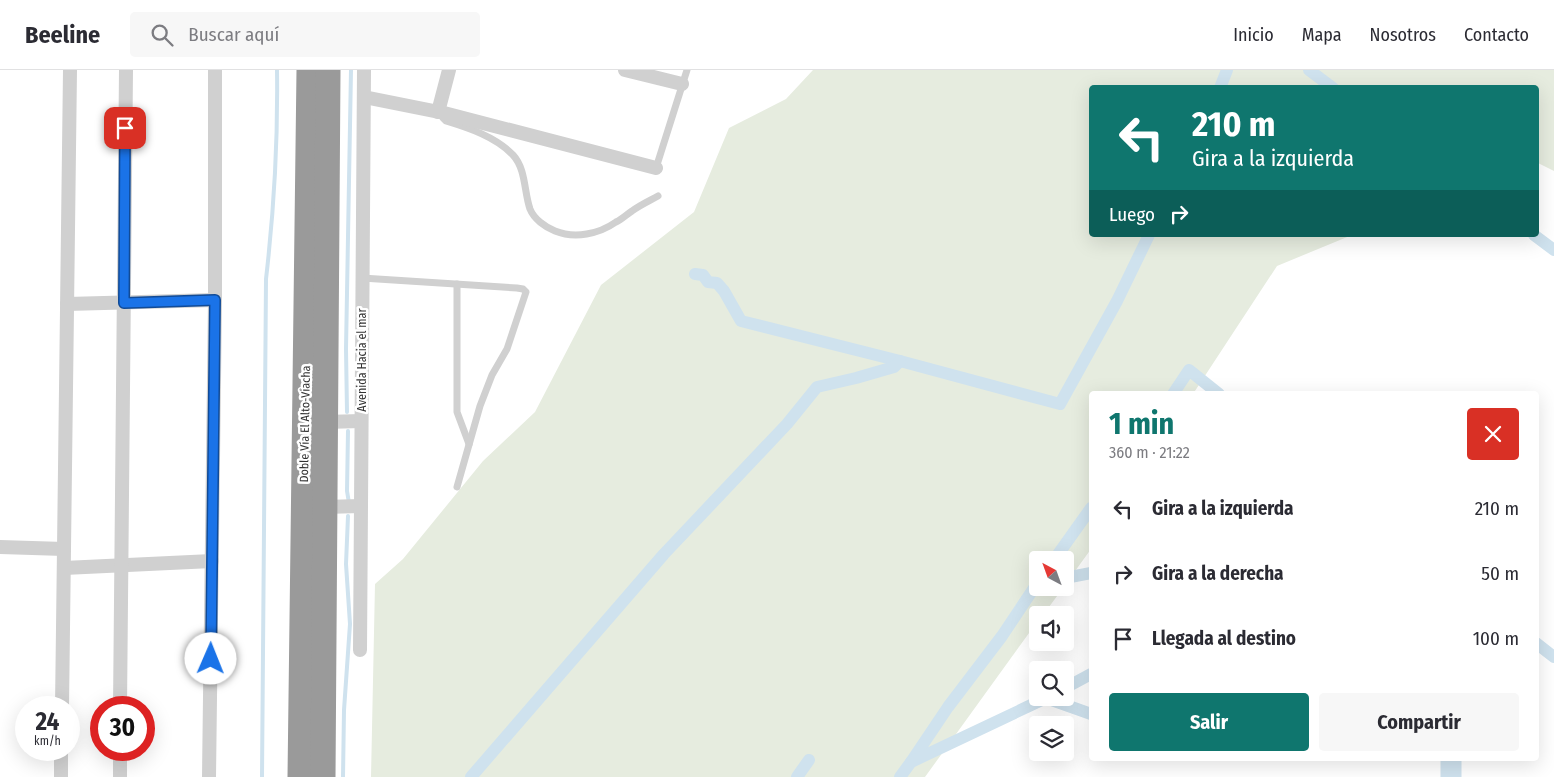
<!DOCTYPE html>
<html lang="es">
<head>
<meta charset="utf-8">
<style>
	:root { --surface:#fff; --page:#f7f7f7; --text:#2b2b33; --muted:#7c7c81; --line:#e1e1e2; --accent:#0f766e }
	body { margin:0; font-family:"Fira Sans Condensed",sans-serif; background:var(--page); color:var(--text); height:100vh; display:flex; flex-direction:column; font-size:19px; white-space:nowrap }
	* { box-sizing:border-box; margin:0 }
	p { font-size:16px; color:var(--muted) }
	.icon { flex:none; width:28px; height:28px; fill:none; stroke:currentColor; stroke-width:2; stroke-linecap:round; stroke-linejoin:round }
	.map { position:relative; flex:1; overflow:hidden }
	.drawer { position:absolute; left:1089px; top:321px; width:450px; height:370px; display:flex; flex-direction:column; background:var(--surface); border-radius:5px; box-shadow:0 5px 20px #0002 }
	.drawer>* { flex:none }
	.hud { position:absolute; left:1089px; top:15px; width:450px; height:152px; border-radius:5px; box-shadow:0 5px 20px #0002; background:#0f766e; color:#fff; overflow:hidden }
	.needle { width:32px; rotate:319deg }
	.buttons { position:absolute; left:1029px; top:481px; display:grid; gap:10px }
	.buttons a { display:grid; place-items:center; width:45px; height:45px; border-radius:5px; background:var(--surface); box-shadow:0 5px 20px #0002; font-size:25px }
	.speed { position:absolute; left:15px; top:626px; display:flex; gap:10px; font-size:25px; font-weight:700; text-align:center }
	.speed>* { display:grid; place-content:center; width:65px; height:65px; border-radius:50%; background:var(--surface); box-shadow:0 5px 20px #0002; line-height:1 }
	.speed small { font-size:12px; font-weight:400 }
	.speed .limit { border:8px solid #d22; background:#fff; color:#111 }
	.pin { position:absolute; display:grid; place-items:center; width:42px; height:42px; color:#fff; margin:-21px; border-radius:10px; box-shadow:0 2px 8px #0006 }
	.me { position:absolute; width:55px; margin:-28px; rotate:1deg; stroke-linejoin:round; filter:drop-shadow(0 0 4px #0008) }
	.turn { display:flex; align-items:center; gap:18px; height:105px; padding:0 20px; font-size:22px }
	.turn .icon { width:65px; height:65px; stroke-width:2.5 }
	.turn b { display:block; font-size:35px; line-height:42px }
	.then { display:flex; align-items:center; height:48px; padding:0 20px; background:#0003; gap:10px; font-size:19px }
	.round { display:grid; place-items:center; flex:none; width:52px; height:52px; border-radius:5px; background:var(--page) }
	.summary { display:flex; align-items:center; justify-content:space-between; height:85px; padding:0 20px }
	h1 { font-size:30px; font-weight:700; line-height:38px; color:var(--accent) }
	.action { display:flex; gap:10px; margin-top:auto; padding:10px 20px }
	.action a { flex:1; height:58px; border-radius:5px; background:var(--accent); color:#fff; font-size:20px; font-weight:700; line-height:58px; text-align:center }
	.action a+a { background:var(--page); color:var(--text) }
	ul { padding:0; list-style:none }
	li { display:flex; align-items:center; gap:15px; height:65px; padding:0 20px }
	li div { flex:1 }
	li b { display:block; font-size:19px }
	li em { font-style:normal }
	header { display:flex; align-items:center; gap:30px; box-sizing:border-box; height:70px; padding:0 25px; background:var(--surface); border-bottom:1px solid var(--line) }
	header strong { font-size:24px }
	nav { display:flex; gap:28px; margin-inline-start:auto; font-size:18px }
	.search { width:350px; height:45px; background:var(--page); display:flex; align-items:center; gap:12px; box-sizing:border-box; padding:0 18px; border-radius:5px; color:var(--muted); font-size:19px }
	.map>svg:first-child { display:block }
	.green { fill:#e6ecdf }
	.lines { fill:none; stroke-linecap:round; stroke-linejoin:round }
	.stream { stroke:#cfe2ee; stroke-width:4 }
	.canal { stroke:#cfe2ee; stroke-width:12 }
	.river { stroke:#cfe2ee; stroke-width:21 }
	.lane { stroke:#d0d0d0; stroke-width:7 }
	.street { stroke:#d0d0d0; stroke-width:14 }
	.highway { stroke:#9a9a9a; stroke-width:25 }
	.route-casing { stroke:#114b97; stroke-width:12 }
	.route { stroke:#1a73e8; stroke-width:9 }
	.labels { text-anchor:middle; stroke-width:5; stroke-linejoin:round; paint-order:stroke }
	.street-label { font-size:12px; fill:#333; stroke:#fff }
</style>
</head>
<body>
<header>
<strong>Beeline</strong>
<div class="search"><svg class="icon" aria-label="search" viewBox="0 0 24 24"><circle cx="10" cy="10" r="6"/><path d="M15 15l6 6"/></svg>Buscar aquí</div>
<nav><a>Inicio</a><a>Mapa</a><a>Nosotros</a><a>Contacto</a></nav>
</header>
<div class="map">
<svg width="1554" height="707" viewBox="0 0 1554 707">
	<rect width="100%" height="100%" fill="#fff"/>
	<!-- green -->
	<path class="green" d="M813 0H1554V101L1536 92V18H1091V165H1352L1277 196 1193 324H1091V479L1065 515V490H1038V518H1063L1043 545H1038L1037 552 925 707H371L375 514 403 489 483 391 535 342 601 215 694 142 729 58 786 29Z"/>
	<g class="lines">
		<!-- stream -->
		<g class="stream">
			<path d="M347 342 346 279 351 0"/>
			<path d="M348 361 347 421 349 433"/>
			<path d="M262 707 266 209C274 140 278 70 277 0"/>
			<path d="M343 707 344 640 350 554 346 494 348 446"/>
		</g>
		<!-- canal -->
		<g class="canal">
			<path d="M1309 0 1333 18"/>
			<path d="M1220 18 1227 0"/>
			<path d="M1534 165 1554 180"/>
			<path d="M695 204 703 205 708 212 717 213 724 221 741 251 900 291 1060 334 1117 231 1149 165"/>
			<path d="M1173 324 1189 300 1219 324"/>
			<path d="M1054 490 1091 438"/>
			<path d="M1065 508 1091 503"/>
			<path d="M1536 573 1554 587"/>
			<path d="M1065 618 1091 604"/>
			<path d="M1046 628 1091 644"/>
			<path d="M911 692 948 637 1002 566 1038 512"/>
			<path d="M471 707 664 484 787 354 817 317 856 308 894 297 900 291"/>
			<path d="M797 707 809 690"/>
			<path d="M900 707 911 692 1046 628"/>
		</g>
		<!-- river -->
		<path class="river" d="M1451 707V689"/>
		<!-- lane -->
		<g class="lane">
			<path d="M444 44 443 48 446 51C469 58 496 67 513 85 526 99 524 122 530 139 534 149 545 157 555 161 575 169 599 164 616 152 622 149 626 145 632 141 640 135 649 131 658 126"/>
			<path d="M656 98 687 0"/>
			<path d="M362 208 517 218 523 219 526 222 507 279 492 305 480 336 457 417"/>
			<path d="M457 214V342L469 374"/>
		</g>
		<!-- street -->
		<g class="street">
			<path d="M625 0 682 14"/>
			<path d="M364 27 444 43 656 98"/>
			<path d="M438 42 449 0"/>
			<path d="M67 234 215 230"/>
			<path d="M325 352 361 351"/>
			<path d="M324 437 361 436"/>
			<path d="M0 477 64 479"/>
			<path d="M64 498 212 491"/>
			<path d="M360 580 364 0"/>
			<path d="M62 638 70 0"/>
			<path d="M120 638 126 0"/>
			<path d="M61 707V680"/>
			<path d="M120 707V680"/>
			<path d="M209 707 215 230V0"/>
		</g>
		<!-- highway -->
		<g class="highway">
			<path d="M300 707 309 0"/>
			<path d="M323 707 328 0"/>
		</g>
	</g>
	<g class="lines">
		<defs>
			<path id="route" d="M125 58 124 233 215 230 211 589"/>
		</defs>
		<!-- route casing -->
		<use href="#route" class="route-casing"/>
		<!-- route -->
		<use href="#route" class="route"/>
	</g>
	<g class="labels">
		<!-- street labels -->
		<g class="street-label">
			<text transform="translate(362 290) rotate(-90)" y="4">Avenida Hacia el mar</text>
			<text transform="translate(305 354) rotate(-89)" y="4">Doble Vía El Alto-Viacha</text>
		</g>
	</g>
</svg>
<div class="buttons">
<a><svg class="needle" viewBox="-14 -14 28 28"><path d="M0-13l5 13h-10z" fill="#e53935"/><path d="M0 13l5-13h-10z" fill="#7c7c81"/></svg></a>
<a><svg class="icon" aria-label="sound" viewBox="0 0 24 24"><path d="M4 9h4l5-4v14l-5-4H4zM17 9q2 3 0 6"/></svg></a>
<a><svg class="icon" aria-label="search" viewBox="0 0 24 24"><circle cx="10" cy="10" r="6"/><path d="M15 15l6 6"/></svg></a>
<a><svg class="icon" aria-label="layers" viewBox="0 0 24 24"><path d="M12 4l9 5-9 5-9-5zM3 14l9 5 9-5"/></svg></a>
</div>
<div class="speed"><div>24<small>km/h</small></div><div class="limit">30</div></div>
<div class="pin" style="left:125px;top:58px;background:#d93025"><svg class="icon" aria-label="arrive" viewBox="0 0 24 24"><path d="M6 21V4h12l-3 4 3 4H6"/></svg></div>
<svg class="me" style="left:211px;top:589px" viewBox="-20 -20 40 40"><circle r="19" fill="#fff"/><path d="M0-13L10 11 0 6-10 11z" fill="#1a73e8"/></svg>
<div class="hud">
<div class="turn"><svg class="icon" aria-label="left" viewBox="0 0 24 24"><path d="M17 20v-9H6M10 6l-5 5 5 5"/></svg><div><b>210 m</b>Gira a la izquierda</div></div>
<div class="then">Luego<svg class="icon" aria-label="right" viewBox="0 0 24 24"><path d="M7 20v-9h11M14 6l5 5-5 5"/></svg></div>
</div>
<section class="drawer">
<div class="summary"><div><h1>1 min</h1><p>360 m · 21:22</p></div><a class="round" style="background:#d93025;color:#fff"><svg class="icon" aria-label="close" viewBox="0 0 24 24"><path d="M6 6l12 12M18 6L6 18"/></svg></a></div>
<ul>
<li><svg class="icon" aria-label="left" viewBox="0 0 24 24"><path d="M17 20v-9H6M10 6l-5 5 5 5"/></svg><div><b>Gira a la izquierda</b></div><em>210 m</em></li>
<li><svg class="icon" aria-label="right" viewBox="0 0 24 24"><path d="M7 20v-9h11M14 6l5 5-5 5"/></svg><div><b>Gira a la derecha</b></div><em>50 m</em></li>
<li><svg class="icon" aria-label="arrive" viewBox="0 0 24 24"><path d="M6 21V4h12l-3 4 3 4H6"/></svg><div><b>Llegada al destino</b></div><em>100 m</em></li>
</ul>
<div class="action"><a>Salir</a><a>Compartir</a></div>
</section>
</div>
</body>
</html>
